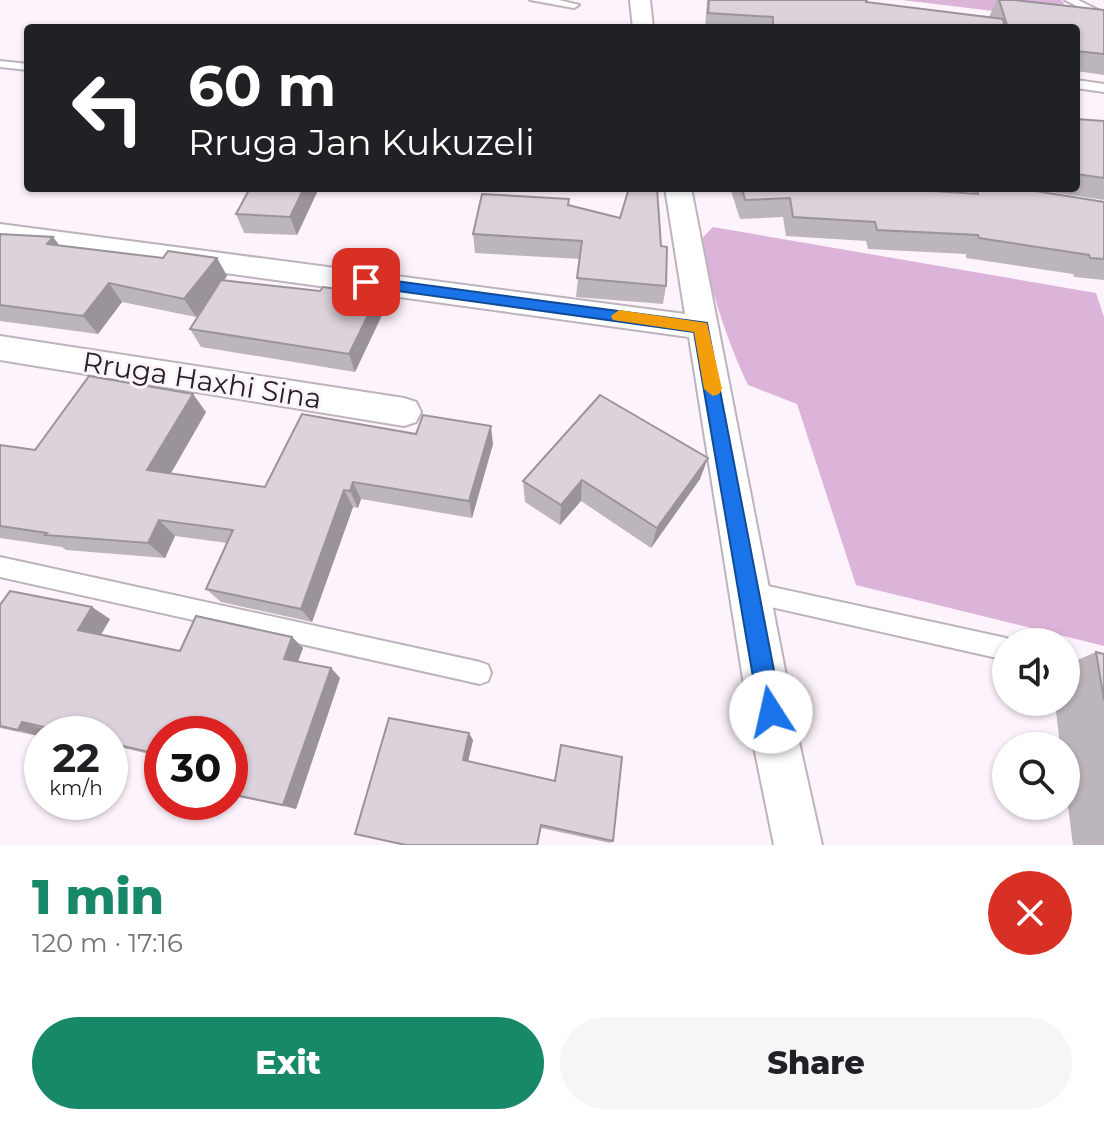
<!DOCTYPE html>
<html lang="en">
<head>
<meta charset="utf-8">
<style>
	:root { --surface:#fff; --page:#f6f6f6; --text:#202124; --muted:#757577; --accent:#178969 }
	body { margin:0; font-family:Montserrat,sans-serif; background:var(--page); color:var(--text); height:100vh; display:flex; flex-direction:column; font-size:30px; white-space:nowrap }
	* { box-sizing:border-box; margin:0 }
	p { font-size:26px; color:var(--muted) }
	.icon { flex:none; width:44px; height:44px; fill:none; stroke:currentColor; stroke-width:2; stroke-linecap:round; stroke-linejoin:round }
	.map { position:relative; height:845px; overflow:hidden }
	.panel { display:flex; flex-direction:column; background:var(--surface); flex:1 }
	.panel>* { flex:none }
	.top-card { position:absolute; left:24px; top:24px; width:1056px; height:168px; border-radius:8px; box-shadow:0 2px 6px #0004; background:#202124; color:#fff; overflow:hidden }
	.controls { position:absolute; left:992px; top:628px; display:grid; gap:16px }
	.controls a { display:grid; place-items:center; width:88px; height:88px; border-radius:50%; background:var(--surface); box-shadow:0 2px 6px #0004; font-size:40px }
	.speed { position:absolute; left:24px; top:716px; display:flex; gap:16px; font-size:40px; font-weight:700; text-align:center }
	.speed>* { display:grid; place-content:center; width:104px; height:104px; border-radius:50%; background:var(--surface); box-shadow:0 2px 6px #0004; line-height:1 }
	.speed small { font-size:20px; font-weight:400 }
	.speed .limit { border:12px solid #d22; background:#fff; color:#111 }
	.pin { position:absolute; display:grid; place-items:center; width:68px; height:68px; color:#fff; margin:-34px; border-radius:16px; box-shadow:0 4px 12px #0006 }
	.me { position:absolute; width:88px; margin:-44px; rotate:350deg; stroke-linejoin:round; filter:drop-shadow(0 0 6px #0008) }
	.turn { display:flex; align-items:center; gap:28px; height:168px; padding:0 32px; font-size:36px }
	.turn .icon { width:104px; height:104px; stroke-width:2.5 }
	.turn b { display:block; font-size:56px; line-height:68px }
	.round { display:grid; place-items:center; flex:none; width:84px; height:84px; border-radius:42px; background:var(--page) }
	.head { display:flex; align-items:center; justify-content:space-between; height:136px; padding:0 32px }
	h1 { font-size:48px; font-weight:800; line-height:60px; color:var(--accent) }
	.primary-button { display:flex; gap:16px; margin-top:auto; padding:16px 32px }
	.primary-button a { flex:1; height:92px; border-radius:48px; background:var(--accent); color:#fff; font-size:32px; font-weight:800; line-height:92px; text-align:center }
	.primary-button a+a { background:var(--page); color:var(--text) }
	.map>svg:first-child { display:block }
	.green { fill:#ddb4d9 }
	.lines { fill:none; stroke-linecap:round; stroke-linejoin:round }
	.service-casing { stroke:#bdb3bc; stroke-width:4 }
	.minor-casing { stroke:#bdb3bc; stroke-width:4 }
	.service { fill:#fff; fill-rule:evenodd }
	.minor { fill:#fff; fill-rule:evenodd }
	.wall { fill:#bdb5bc }
	.shaded-wall { fill:#9a9399 }
	.building { fill:#dcd2db; stroke:#9a9399; stroke-width:2 }
	.route { fill:#1a73e8; stroke:#114b97; stroke-width:2 }
	.slow { fill:#f59e0b }
	.labels { text-anchor:middle; stroke-width:6; stroke-linejoin:round; paint-order:stroke }
	.street-label { font-size:28px; fill:#252125; stroke:#fdf3fc }
</style>
</head>
<body>
<div class="map">
<svg width="1104" height="845" viewBox="0 0 1104 845">
	<rect width="100%" height="100%" fill="#fdf3fc"/>
	<!-- green -->
	<g class="green">
		<path d="M902 0H1061L1064 3 1061 12 1051 18Z"/>
		<path d="M713 227 1096 293 1104 317V646L856 585 797 404 748 385C728 343 708 285 702 238Z"/>
	</g>
	<g class="lines">
		<defs>
			<g id="service">
				<path d="M530 0H559L579 5 574 8Z"/>
				<path d="M1065 0H1078L1104 13V20Z"/>
				<path d="M0 61 28 64V70L0 67Z"/>
				<path d="M1076 80 1104 84V92L1076 88Z"/>
				<path d="M0 557 480 662 488 665 491 673 488 681 480 684 0 577Z"/>
				<path d="M749 582 1006 638 1014 642H1006V660L749 602 742 599 738 592 742 585Z"/>
			</g>
			<g id="minor">
				<path d="M630 0H650L653 28H633Z"/>
				<path d="M665 188H691L799 742 822 845H774L753 742 689 337 0 242V224L685 314Z"/>
				<path d="M940 188H1004L1104 203V221L953 196 944 194Z"/>
				<path d="M0 336 404 398 416 402 421 412 416 422 404 426 0 360Z"/>
			</g>
		</defs>
		<!-- service casing -->
		<use href="#service" class="service-casing"/>
		<!-- minor casing -->
		<use href="#minor" class="minor-casing"/>
		<!-- service -->
		<use href="#service" class="service"/>
		<!-- minor -->
		<use href="#minor" class="minor"/>
	</g>
	<!-- wall -->
	<g class="wall">
		<path d="M707 0H867L866 2 989 17 997 0H1014L1104 10V75L1076 71V28H705Z"/>
		<path d="M1076 119 1104 121V200L1024 188H1076Z"/>
		<path d="M250 188H319L297 235 244 233 236 214Z"/>
		<path d="M730 188H889L970 193 973 188H1017L1104 202V280L1074 277 1073 274 966 258V254L868 249 866 241 786 236 783 217 740 219Z"/>
		<path d="M569 205 661 246 666 286 663 304 576 297 580 259 475 253 473 234Z"/>
		<path d="M0 234 59 246 163 258H217L227 276 223 281 320 291 378 295 383 313 355 372 201 347 190 329 207 302 196 317 122 302 98 334 0 321Z"/>
		<path d="M206 412 171 473 265 487 416 434 493 444 472 518 361 499 358 508 353 507 312 622 221 602 206 589 227 543 175 536 165 558 66 550 62 547 0 538V445L35 450Z"/>
		<path d="M700 479 651 548 581 501 560 525 525 502 523 481Z"/>
		<path d="M0 605 110 619 101 635 180 651 292 637 303 648 298 662 331 668 340 678 296 809 230 795V734H162V757L110 745V734H63L46 730 44 734H42V737L0 728Z"/>
		<path d="M1096 652 1104 654V845H1073L1066 791V746H1060L1055 702H1066V665Z"/>
		<path d="M473 740 468 761 613 841 610 843 541 828 538 845H402L355 834Z"/>
	</g>
	<!-- shaded-wall -->
	<g class="shaded-wall">
		<path d="M304 188H319L297 235 290 217Z"/>
		<path d="M53 237 67 255 47 244Z"/>
		<path d="M217 258 227 276 196 317 184 299Z"/>
		<path d="M109 283 122 302 98 334 83 316Z"/>
		<path d="M378 295 383 313 355 372 349 354Z"/>
		<path d="M193 394 206 412 163 487 147 470Z"/>
		<path d="M491 426 493 444 472 518 469 501Z"/>
		<path d="M708 458 700 479 651 548 657 528Z"/>
		<path d="M582 480 581 501 560 525 561 505Z"/>
		<path d="M353 482 361 499 358 508 350 491Z"/>
		<path d="M344 490 353 507 312 622 301 609Z"/>
		<path d="M159 520 175 536 165 558 148 543Z"/>
		<path d="M92 607 110 619 97 641 78 630Z"/>
		<path d="M292 637 303 648 295 669 284 659Z"/>
		<path d="M331 668 340 678 296 809 283 805Z"/>
		<path d="M22 722 46 730 44 734H42V737L18 730Z"/>
		<path d="M469 733 473 740 467 766 463 760Z"/>
	</g>
	<!-- building -->
	<g class="building">
		<path d="M709 0H867L866 2 1003 19 1005 28H773V17L708 13Z"/>
		<path d="M999 0H1014L1104 10V54L1076 51V28H1008Z"/>
		<path d="M1076 119 1104 121V178L1076 174Z"/>
		<path d="M250 188H304L290 217 236 214Z"/>
		<path d="M629 188H657L661 246 667 247 666 286 577 278 582 241 473 234 482 194 569 199 568 205 620 218Z"/>
		<path d="M742 188H889L978 194 977 188H1017L1104 202V259L1090 258 1089 255 979 238 978 235 877 230 875 222 793 217 790 198 745 200Z"/>
		<path d="M0 234 53 237 47 244 163 258 168 251 217 258 184 299 109 283 83 316 0 305Z"/>
		<path d="M221 280 320 291 323 287 378 295 349 354 190 329Z"/>
		<path d="M89 376 193 394 147 470 265 487 302 414 416 434 423 415 491 426 469 501 353 482 350 491 344 490 301 609 206 589 233 530 159 520 148 543 45 535 47 533 0 526V445L35 450Z"/>
		<path d="M600 395 708 458 657 528 582 480 561 505 523 481Z"/>
		<path d="M10 591 92 607 78 630 180 651 196 616 292 637 284 659 331 668 283 805 230 794V734H162V755L110 743V734H73L22 722 18 730 0 726V605Z"/>
		<path d="M1096 652 1104 654V700Z"/>
		<path d="M389 718 469 733 463 760 555 781 561 745 622 757 613 841 541 825 537 845H406L355 834Z"/>
	</g>
	<!-- route -->
	<path class="route" d="M366 277 707 323 782 712 779 721 771 724 762 721 759 712 694 332 361 286V278Z"/>
	<!-- slow -->
	<path class="slow" d="M619 310 707 323 722 389 719 394 713 396 704 389 694 332 613 320 611 316Z"/>
	<g class="labels">
		<!-- street labels -->
		<g class="street-label">
			<text transform="translate(202 380) rotate(9)" y="10">Rruga Haxhi Sina</text>
		</g>
	</g>
</svg>
<div class="controls">
<a><svg class="icon" aria-label="sound" viewBox="0 0 24 24"><path d="M4 9h4l5-4v14l-5-4H4zM17 9q2 3 0 6"/></svg></a>
<a><svg class="icon" aria-label="search" viewBox="0 0 24 24"><circle cx="10" cy="10" r="6"/><path d="M15 15l6 6"/></svg></a>
</div>
<div class="speed"><div>22<small>km/h</small></div><div class="limit">30</div></div>
<div class="pin" style="left:366px;top:282px;background:#d93025"><svg class="icon" aria-label="arrive" viewBox="0 0 24 24"><path d="M6 21V4h12l-3 4 3 4H6"/></svg></div>
<svg class="me" style="left:771px;top:712px" viewBox="-20 -20 40 40"><circle r="19" fill="#fff"/><path d="M0-13L10 11 0 6-10 11z" fill="#1a73e8"/></svg>
<div class="top-card">
<div class="turn"><svg class="icon" aria-label="left" viewBox="0 0 24 24"><path d="M17 20v-9H6M10 6l-5 5 5 5"/></svg><div><b>60 m</b>Rruga Jan Kukuzeli</div></div>
</div>
</div>
<section class="panel">
<div class="head"><div><h1>1 min</h1><p>120 m · 17:16</p></div><a class="round" style="background:#d93025;color:#fff"><svg class="icon" aria-label="close" viewBox="0 0 24 24"><path d="M6 6l12 12M18 6L6 18"/></svg></a></div>
<div class="primary-button"><a>Exit</a><a>Share</a></div>
</section>
</body>
</html>
